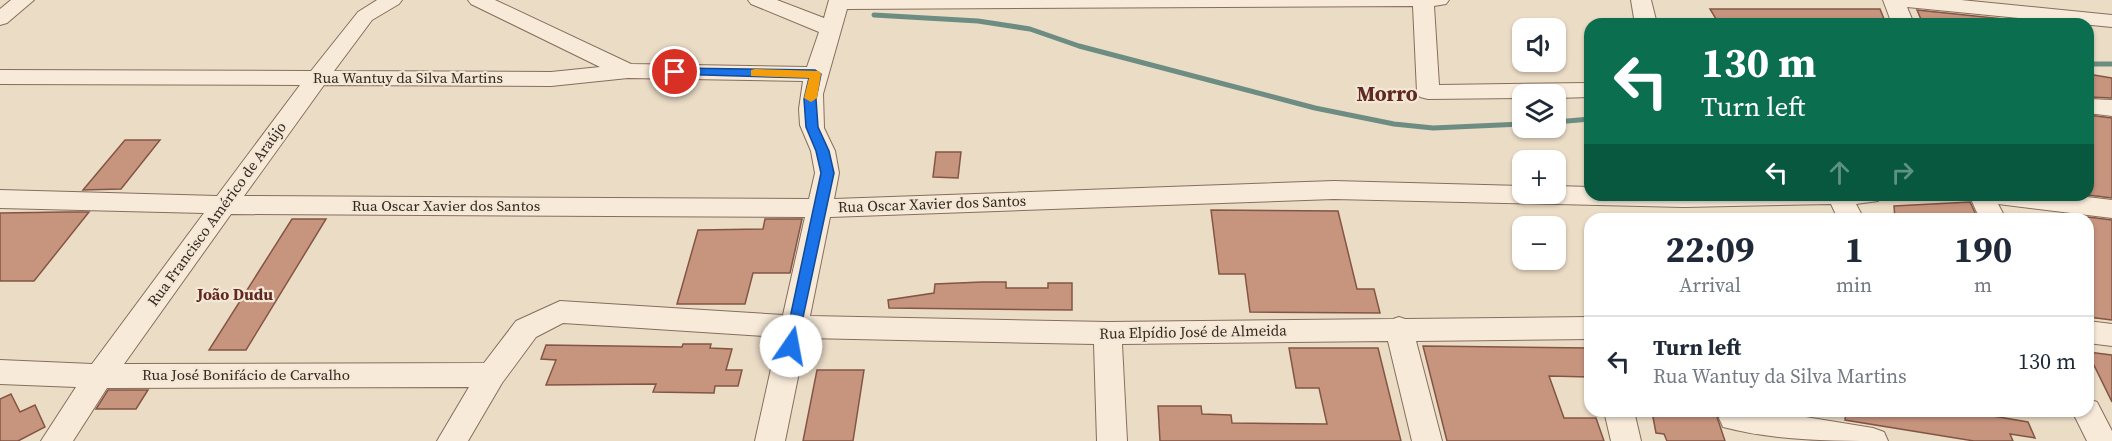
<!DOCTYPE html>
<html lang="en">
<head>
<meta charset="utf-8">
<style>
	:root { --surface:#fff; --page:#f6f6f7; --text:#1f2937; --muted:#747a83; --line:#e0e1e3 }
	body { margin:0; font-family:"Source Serif 4",serif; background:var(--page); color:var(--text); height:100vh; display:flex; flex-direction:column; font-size:22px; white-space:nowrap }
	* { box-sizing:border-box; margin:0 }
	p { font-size:20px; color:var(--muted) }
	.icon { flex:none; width:33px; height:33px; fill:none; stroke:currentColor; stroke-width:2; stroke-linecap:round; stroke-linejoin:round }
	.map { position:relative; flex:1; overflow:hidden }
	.sheet { position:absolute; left:1584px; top:213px; width:510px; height:204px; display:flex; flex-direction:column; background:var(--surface); border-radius:18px; box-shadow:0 2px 4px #0004 }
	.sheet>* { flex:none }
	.banner { position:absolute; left:1584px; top:18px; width:510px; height:183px; border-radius:18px; box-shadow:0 2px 4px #0004; background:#0b6e4f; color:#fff; overflow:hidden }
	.controls { position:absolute; left:1512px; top:18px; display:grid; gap:12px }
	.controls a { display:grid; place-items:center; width:54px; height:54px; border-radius:12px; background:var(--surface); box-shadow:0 2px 4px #0004; font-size:30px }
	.pin { position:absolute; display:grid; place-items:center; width:51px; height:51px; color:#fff; margin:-26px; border:3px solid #fff; border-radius:50%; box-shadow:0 2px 6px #0007 }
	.me { position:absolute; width:66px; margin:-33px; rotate:12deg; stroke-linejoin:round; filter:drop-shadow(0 0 4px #0008) }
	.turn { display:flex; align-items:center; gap:21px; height:126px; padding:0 18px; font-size:27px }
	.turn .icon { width:78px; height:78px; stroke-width:2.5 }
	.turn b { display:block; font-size:42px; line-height:51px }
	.lanes { display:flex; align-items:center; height:57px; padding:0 18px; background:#0003; justify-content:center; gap:30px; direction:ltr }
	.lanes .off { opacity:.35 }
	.eta { display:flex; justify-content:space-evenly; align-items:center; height:102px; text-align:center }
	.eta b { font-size:36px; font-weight:700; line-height:42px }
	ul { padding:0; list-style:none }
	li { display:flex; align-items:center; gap:18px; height:90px; padding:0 18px; border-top:2px solid var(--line) }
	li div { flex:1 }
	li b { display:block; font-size:22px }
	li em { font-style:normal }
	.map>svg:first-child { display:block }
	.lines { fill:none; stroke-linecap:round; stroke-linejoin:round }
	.stream { stroke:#6e8d82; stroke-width:5 }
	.building { fill:#c7947e; stroke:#835644; stroke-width:1.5 }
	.minor-casing { stroke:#866e5d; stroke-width:2 }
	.minor { fill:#f7ead9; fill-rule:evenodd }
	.route { fill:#1a73e8; stroke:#114b97; stroke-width:1.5 }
	.slow { fill:#f59e0b }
	.labels { text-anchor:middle; stroke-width:4.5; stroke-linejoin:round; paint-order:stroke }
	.street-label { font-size:15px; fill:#372820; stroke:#f3e7d5 }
	.neighbourhood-label { font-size:16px; font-weight:bold; fill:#612822; stroke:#f3e7d5 }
	.district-label { font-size:21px; font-weight:bold; fill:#612822; stroke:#f3e7d5 }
</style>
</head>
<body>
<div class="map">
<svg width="2112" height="441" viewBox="0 0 2112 441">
	<rect width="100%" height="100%" fill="#ebdcc6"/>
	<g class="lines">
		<!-- stream -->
		<g class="stream">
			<path d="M874 15 978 21 1030 29 1079 46 1315 108 1394 124 1433 128 1522 124"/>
			<path d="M2088 64H2112"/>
			<path d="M1556 122 1590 119"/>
		</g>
	</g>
	<!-- building -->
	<g class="building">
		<path d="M1710 9H1880L1886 24H1719Z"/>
		<path d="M1917 10 2023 21 2025 24H1923Z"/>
		<path d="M2088 74 2112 78V98L2088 97Z"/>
		<path d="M2088 115 2112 118V198L2088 195Z"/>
		<path d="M125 140H160L121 189 83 190Z"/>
		<path d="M936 152H961L958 178 933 177Z"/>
		<path d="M1970 202 1978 219H1895L1894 206Z"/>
		<path d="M1211 210 1338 211 1357 289H1374L1380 313 1250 312 1245 274H1219Z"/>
		<path d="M65 212H89L34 281H0V213Z"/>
		<path d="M2088 217 2112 220V320L2088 317Z"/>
		<path d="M292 219H326L246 350H209Z"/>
		<path d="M765 219H802L790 273H753L745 304H677L698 230 763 229Z"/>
		<path d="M982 282H1006V288H1048V283H1072V310L889 308 888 300 934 293 935 284Z"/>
		<path d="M683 344H711L710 348 732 349 726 370H742L738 386H715L714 393 653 392 656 384 546 385 556 360 541 359 546 345 682 347Z"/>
		<path d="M1423 346 1590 348V377L1549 376 1564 418H1596L1604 441H1447Z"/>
		<path d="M1289 348H1378L1401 441H1160L1158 406H1201L1202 414 1231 415 1232 423 1327 424 1319 388H1296Z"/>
		<path d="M2088 352 2112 355V402L2088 353Z"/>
		<path d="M817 370H864L853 441H803Z"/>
		<path d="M108 390H148L136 409H96Z"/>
		<path d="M11 394 20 412 35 405 45 427 18 441H0V399Z"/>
		<path d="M1655 411H1715L1725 441H1667L1664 434 1656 433 1652 412Z"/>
		<path d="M1846 411H1963L2028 422 2035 438 2010 434 2013 441H1974L1845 420Z"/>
	</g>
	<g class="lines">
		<defs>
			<g id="minor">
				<path d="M11 0H34L7 23 0 25V9Z"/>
				<path d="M377 0H402L399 4 372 20 334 71 551 72 600 67 471 4 468 0H495L631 64 807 67 819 32 751 4 748 0H777L824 18 829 0H1449L1446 4 1434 6 1439 85 1590 83V97L1556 98V94H1522V98L1428 99 1420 97 1417 92 1413 6 847 9 823 94 824 128 835 151 839 173 834 199 1334 181 1522 186V194H1556V186L1590 187V195H1881L1878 201 1856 204 1864 219H1838L1831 204 1684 207 1334 199 830 217 810 316 1108 322 1393 319 1399 317 1405 319 1590 317V339L1416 341 1442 441H1412L1388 341 1122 344 1127 441H1097L1094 344 806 338 785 441H755L778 337 563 323 536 337 502 383 468 441H437L469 387 107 388 73 441H41L76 387 0 384V360L92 364 204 213 0 208V190L217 196 300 85 0 84V70L311 71 358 12ZM628 78 803 81 799 109 800 125 811 151 815 173 809 199 244 196 324 85 551 86ZM231 214 805 217 783 315 560 301 516 321 484 363 124 364Z"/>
				<path d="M1631 0H1651L1657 24H1635Z"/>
				<path d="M1883 0H1961L2112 15V27L1907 7 1914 24H1892Z"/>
				<path d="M2088 99 2112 100V116L2088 113Z"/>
				<path d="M1969 195H2070L2112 200V218L1998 204 2006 219H1980Z"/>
				<path d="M2088 321 2112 324V346L2088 343Z"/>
				<path d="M2088 399 2097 402 2112 431V441H2087L2072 411H2088Z"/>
				<path d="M1604 411H1634L1641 441H1611Z"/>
				<path d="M1723 411H1768L1873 428 1884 432 1888 441C1834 441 1776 441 1723 427L1719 418Z"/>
			</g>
		</defs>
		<!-- minor casing -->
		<use href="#minor" class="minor-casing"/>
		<!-- minor -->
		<use href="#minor" class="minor"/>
	</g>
	<!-- route -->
	<path class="route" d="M675 68 815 70 821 74 816 99 818 127 829 151 834 173 796 350H786L784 346 821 173 816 151 806 127 804 99 809 78 670 74 669 72Z"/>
	<!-- slow -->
	<path class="slow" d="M755 69 819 71 821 74 817 98 811 102 804 98 809 78 751 76V70Z"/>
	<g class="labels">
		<!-- street labels -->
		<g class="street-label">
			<text x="408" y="83">Rua Wantuy da Silva Martins</text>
			<text transform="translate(932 204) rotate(-2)" y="5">Rua Oscar Xavier dos Santos</text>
			<text x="446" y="211">Rua Oscar Xavier dos Santos</text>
			<text transform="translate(217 214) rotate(-54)" y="5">Rua Francisco Américo de Araújo</text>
			<text transform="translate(1193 332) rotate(-1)" y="5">Rua Elpídio José de Almeida</text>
			<text x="246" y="380">Rua José Bonifácio de Carvalho</text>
		</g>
		<!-- neighbourhood labels -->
		<g class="neighbourhood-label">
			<text x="235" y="300">João Dudu</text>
		</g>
		<!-- district labels -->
		<g class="district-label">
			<text x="1387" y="101">Morro</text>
		</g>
	</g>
</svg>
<div class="controls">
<a><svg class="icon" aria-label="sound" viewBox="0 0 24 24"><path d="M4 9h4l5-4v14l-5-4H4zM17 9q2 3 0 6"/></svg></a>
<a><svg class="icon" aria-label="layers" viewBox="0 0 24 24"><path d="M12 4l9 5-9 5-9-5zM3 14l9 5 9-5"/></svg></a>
<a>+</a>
<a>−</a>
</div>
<div class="pin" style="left:675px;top:72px;background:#d93025"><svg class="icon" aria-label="arrive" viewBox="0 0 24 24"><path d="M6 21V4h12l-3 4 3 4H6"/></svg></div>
<svg class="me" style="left:791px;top:346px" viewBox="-20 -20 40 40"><circle r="19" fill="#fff"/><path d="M0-13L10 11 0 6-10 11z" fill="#1a73e8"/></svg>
<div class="banner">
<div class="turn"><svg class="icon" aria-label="left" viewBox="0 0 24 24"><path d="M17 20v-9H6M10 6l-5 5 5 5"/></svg><div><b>130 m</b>Turn left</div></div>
<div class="lanes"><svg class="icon" aria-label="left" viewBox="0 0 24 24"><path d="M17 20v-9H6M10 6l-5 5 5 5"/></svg><svg class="icon off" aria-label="ahead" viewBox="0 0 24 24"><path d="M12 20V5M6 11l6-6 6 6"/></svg><svg class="icon off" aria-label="right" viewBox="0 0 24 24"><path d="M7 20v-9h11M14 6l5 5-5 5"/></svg></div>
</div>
<section class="sheet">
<div class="eta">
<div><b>22:09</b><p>Arrival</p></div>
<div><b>1</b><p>min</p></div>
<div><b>190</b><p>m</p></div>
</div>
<ul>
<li><svg class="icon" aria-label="left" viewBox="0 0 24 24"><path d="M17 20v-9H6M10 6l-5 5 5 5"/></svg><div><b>Turn left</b><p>Rua Wantuy da Silva Martins</p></div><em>130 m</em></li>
</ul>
</section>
</div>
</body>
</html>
